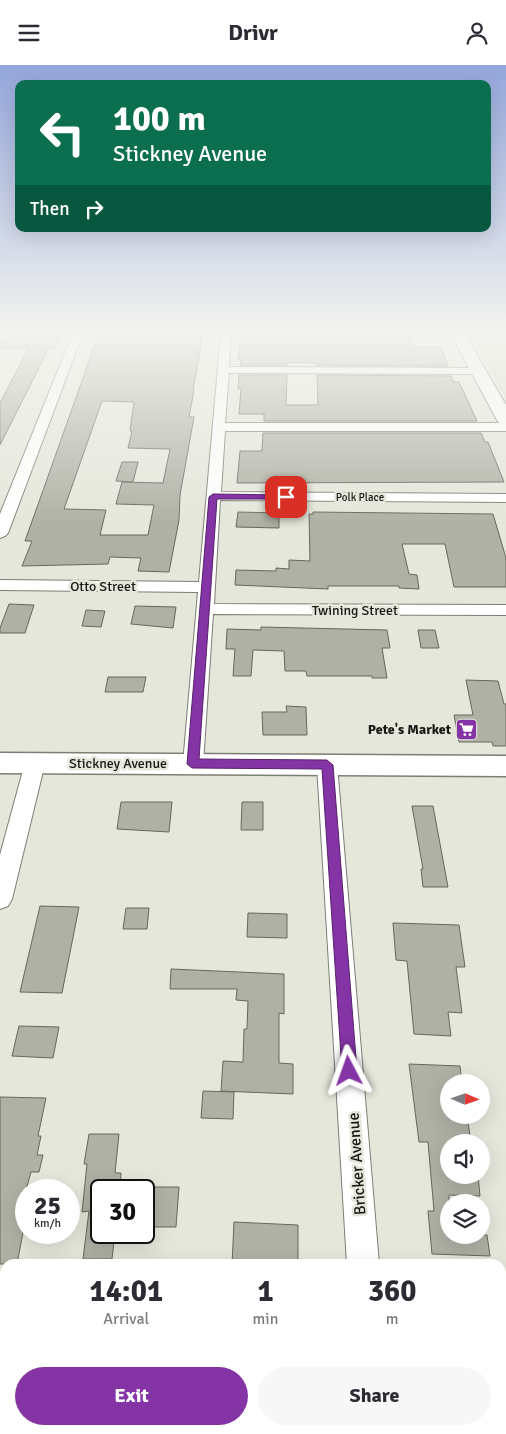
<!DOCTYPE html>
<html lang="en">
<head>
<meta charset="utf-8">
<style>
	:root { --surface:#fff; --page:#f7f7f7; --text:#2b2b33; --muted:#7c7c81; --accent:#8434a4 }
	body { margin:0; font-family:Signika,sans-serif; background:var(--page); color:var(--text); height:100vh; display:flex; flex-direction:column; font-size:19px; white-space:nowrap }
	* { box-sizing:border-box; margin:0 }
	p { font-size:16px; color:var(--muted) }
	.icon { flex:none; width:28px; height:28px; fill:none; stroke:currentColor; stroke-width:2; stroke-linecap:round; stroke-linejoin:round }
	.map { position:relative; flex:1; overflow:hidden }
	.sheet { position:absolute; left:0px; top:1194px; width:506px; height:176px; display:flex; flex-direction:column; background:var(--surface); border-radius:15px 15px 0 0; box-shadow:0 5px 20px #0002 }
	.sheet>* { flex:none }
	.banner { position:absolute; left:15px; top:15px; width:476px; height:152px; border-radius:10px; box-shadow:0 5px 20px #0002; background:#0b6e4f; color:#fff; overflow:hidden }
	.needle { width:32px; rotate:92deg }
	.controls { position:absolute; left:440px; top:1009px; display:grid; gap:10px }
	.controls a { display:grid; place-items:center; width:50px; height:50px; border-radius:50%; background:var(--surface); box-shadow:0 5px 20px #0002; font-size:25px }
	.speed { position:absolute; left:15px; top:1114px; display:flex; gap:10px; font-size:25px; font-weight:700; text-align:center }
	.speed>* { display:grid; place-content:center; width:65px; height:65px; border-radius:50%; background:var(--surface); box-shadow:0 5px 20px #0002; line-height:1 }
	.speed small { font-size:12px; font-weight:400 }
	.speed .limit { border:2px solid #111; border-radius:8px; background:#fff; color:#111 }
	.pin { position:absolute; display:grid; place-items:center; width:42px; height:42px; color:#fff; margin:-21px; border-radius:10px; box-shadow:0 2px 8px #0006 }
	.me { position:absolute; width:55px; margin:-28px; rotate:356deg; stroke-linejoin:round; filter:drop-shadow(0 0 4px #0008) }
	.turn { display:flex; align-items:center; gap:18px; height:105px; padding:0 15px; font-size:22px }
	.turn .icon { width:65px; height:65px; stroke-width:2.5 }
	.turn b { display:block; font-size:35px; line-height:42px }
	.then { display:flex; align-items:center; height:48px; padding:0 15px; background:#0003; gap:10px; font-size:19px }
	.eta { display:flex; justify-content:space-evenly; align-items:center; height:85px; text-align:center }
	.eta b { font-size:30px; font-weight:700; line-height:35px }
	.button { display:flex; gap:10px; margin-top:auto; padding:10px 15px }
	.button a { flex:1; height:58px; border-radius:30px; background:var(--accent); color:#fff; font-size:20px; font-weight:700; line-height:58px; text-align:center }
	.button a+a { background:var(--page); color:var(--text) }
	header { display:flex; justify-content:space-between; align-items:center; height:65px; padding:0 15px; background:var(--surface); font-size:22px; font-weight:700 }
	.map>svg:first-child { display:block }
	.built { fill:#dadcc8 }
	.building { fill:#afb1a5; stroke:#66685d; fill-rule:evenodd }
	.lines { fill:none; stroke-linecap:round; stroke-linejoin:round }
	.minor-casing { stroke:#7d7e73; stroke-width:2 }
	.tertiary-casing { stroke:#7d7e73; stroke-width:3 }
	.secondary-casing { stroke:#7d7e73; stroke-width:2 }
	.minor { fill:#fff; fill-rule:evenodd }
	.tertiary { fill:#fff; fill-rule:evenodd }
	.secondary { fill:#fff; fill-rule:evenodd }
	.route { fill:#8434a4; stroke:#56226b }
	.labels { text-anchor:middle; stroke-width:5; stroke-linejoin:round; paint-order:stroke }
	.far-street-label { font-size:11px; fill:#171713; stroke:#e5e7db }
	.street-label { font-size:14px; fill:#171713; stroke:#e5e7db }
	.poi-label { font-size:14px; font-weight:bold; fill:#171713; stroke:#e5e7db; text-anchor:end }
	.near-street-label { font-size:16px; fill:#171713; stroke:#e5e7db }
</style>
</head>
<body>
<header><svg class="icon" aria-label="menu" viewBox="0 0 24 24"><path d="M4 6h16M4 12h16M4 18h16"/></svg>Drivr<svg class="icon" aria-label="person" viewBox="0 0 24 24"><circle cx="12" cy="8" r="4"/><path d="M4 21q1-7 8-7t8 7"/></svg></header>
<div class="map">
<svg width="506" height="1369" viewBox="0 0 506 1369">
	<rect width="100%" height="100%" fill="#e5e7db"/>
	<!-- built -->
	<path class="built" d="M468 268H506V334L470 271Z"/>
	<!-- building -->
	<g class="building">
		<path d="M0 268H62L55 283H49L0 380V338L29 283H0Z"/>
		<path d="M99 268H203L193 325H194L189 352H194L180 430 179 455 169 507 138 506 141 493 110 492 108 499 22 501 32 476H25ZM102 336 134 337 130 366H132L128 383 170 384 163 418 122 417 116 439 154 440 148 470H100L106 445 64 444Z"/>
		<path d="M241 268H409L412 282H441L448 301 316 300V298L287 297V300H240L241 295H238Z"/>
		<path d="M239 310H287L286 340H318L317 310 451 311 453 317H459L477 356H264V349H239L241 324H238Z"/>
		<path d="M263 368H481L485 377H488L504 417 237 418 240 386H262Z"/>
		<path d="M122 397H138L133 417 116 416Z"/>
		<path d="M238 447 279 448V463L236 462Z"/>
		<path d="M313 447 493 449 506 493V522H454L445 479H402L409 509 417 510 419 524 399 523V521H328V524L235 520 236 505 276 506V503L289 504V495L310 496 309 449H313Z"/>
		<path d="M9 539 34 540 25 568H0V563Z"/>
		<path d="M135 541 176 542 173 563 131 559Z"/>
		<path d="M86 545 105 546 101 562 82 561Z"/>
		<path d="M261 562 387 565 390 583H382L387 613H372V611H307L306 606H285L284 586 253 585 251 611H233L235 584H226L227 564 261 565Z"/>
		<path d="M418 565H435L439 583H421Z"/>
		<path d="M108 612H146L143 627H105Z"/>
		<path d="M466 615 498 616 504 639H506V681H493L492 677H459L454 650H473Z"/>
		<path d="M286 641 306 642 307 670H263L262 647H287Z"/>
		<path d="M121 737H172L169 767 117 764Z"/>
		<path d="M242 737H263V765H241Z"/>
		<path d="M412 741H433L448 822H423L421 804H423Z"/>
		<path d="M40 841 79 842 62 928 20 927Z"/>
		<path d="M126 843H149L147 864H123Z"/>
		<path d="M248 848 287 849V873L247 872Z"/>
		<path d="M393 858 459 860 465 902H456L462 948 448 947 451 971 414 969 407 896 396 895Z"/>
		<path d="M171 904 284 909V949L279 948V998L293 999V1029L221 1026 223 996 243 997 244 964H247L248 936 236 935 237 924H170Z"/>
		<path d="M19 961 59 962 53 993 12 991Z"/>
		<path d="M409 999 460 1001 462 1018H449V1050H467L471 1078H449V1110H478L480 1131 449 1130V1170H487L490 1191 432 1189 428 1146H434L428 1077H419Z"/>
		<path d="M203 1026 234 1027 233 1054 201 1053Z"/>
		<path d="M0 1032 46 1033 38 1071H41L37 1090H43L39 1107H31L26 1125 20 1161 24 1162 17 1199H0Z"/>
		<path d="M89 1069H119L115 1108H121L120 1125H101V1168H115L112 1194H83L89 1146 82 1147 87 1099H84Z"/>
		<path d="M150 1122H179L176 1162H146Z"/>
		<path d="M234 1157 298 1160V1199H232Z"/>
	</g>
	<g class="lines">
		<defs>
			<g id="minor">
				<path d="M73 268H83L8 468 5 471 0 473V449Z"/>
				<path d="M221 268H231L229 302 478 303 484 306 478 309 229 308 225 358H506V366H225L221 427 506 429V437L220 435 214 539 506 540V550L213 549 203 699 200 705 193 707 186 705 183 699 198 527 0 525V515L199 517Z"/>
				<path d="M35 690 42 692 45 698 12 834 8 841 0 844V790L25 698 28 692Z"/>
				<path d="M327 692 334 694 337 700 379 1199H347L317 700 320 694Z"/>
				<rect x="358" y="1365" width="36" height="4"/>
			</g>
			<path id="tertiary" d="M0 688 506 691V711L0 708Z"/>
			<path id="secondary" d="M450 268H464L506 340V360L500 359 497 355Z"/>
		</defs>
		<!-- minor casing -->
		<use href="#minor" class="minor-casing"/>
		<!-- tertiary casing -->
		<use href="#tertiary" class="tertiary-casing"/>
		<!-- secondary casing -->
		<use href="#secondary" class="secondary-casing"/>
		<!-- minor -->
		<use href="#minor" class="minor"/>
		<!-- tertiary -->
		<use href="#tertiary" class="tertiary"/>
		<!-- secondary -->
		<use href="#secondary" class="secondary"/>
	</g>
	<!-- sky -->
	<linearGradient id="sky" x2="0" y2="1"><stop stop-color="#94a6db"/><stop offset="0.58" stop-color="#f3f4ef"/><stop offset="1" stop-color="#f3f4ef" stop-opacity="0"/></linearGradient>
	<rect width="506" height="460" fill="url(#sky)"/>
	<!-- route -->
	<path class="route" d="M213 429 286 430 290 432 286 434H217L199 694 327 695 333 700 357 1006 355 1011 349 1014 344 1011 342 1006 322 704 192 703 187 699 209 432Z"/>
	<!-- icons -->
	<defs>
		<symbol id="supermarket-square" viewBox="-11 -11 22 22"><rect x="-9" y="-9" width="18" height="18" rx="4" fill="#8434a4" stroke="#e5e7db"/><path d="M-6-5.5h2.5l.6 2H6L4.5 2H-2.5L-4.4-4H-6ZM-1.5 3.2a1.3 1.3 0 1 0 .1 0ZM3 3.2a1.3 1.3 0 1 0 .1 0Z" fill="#fff"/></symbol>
	</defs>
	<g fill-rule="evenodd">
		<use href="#supermarket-square" x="454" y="652" width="25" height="25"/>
	</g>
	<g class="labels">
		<!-- far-street labels -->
		<g class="far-street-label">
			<text x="360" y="436">Polk Place</text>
		</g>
		<!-- street labels -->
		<g class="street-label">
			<text x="103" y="526">Otto Street</text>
			<text x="355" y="550">Twining Street</text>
			<text x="118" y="703">Stickney Avenue</text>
		</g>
		<!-- poi labels -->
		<g class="poi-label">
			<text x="451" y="669">Pete's Market</text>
		</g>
		<!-- near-street labels -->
		<g class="near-street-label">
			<text transform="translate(356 1099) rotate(-94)" y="6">Bricker Avenue</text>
		</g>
	</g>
</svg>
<div class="controls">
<a><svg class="needle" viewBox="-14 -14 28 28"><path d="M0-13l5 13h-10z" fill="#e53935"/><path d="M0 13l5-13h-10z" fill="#7c7c81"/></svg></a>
<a><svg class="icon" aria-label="sound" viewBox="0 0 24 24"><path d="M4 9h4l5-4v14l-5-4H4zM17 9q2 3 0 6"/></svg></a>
<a><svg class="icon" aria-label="layers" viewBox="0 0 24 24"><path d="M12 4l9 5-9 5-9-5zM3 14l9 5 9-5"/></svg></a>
</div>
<div class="speed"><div>25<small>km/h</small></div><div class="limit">30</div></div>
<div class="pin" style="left:286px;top:432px;background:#d93025"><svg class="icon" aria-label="arrive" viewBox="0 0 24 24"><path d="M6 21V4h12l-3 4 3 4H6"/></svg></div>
<svg class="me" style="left:349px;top:1006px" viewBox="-20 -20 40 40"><path d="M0-17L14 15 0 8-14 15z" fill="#8434a4" stroke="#fff" stroke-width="4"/></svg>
<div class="banner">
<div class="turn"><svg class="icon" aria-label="left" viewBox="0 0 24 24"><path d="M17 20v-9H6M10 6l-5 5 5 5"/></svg><div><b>100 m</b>Stickney Avenue</div></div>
<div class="then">Then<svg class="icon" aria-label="right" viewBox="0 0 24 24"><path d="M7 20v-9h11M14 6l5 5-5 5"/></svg></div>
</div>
<section class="sheet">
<div class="eta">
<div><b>14:01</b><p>Arrival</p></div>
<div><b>1</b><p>min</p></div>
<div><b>360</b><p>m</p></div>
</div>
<div class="button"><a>Exit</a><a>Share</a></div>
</section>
</div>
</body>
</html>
